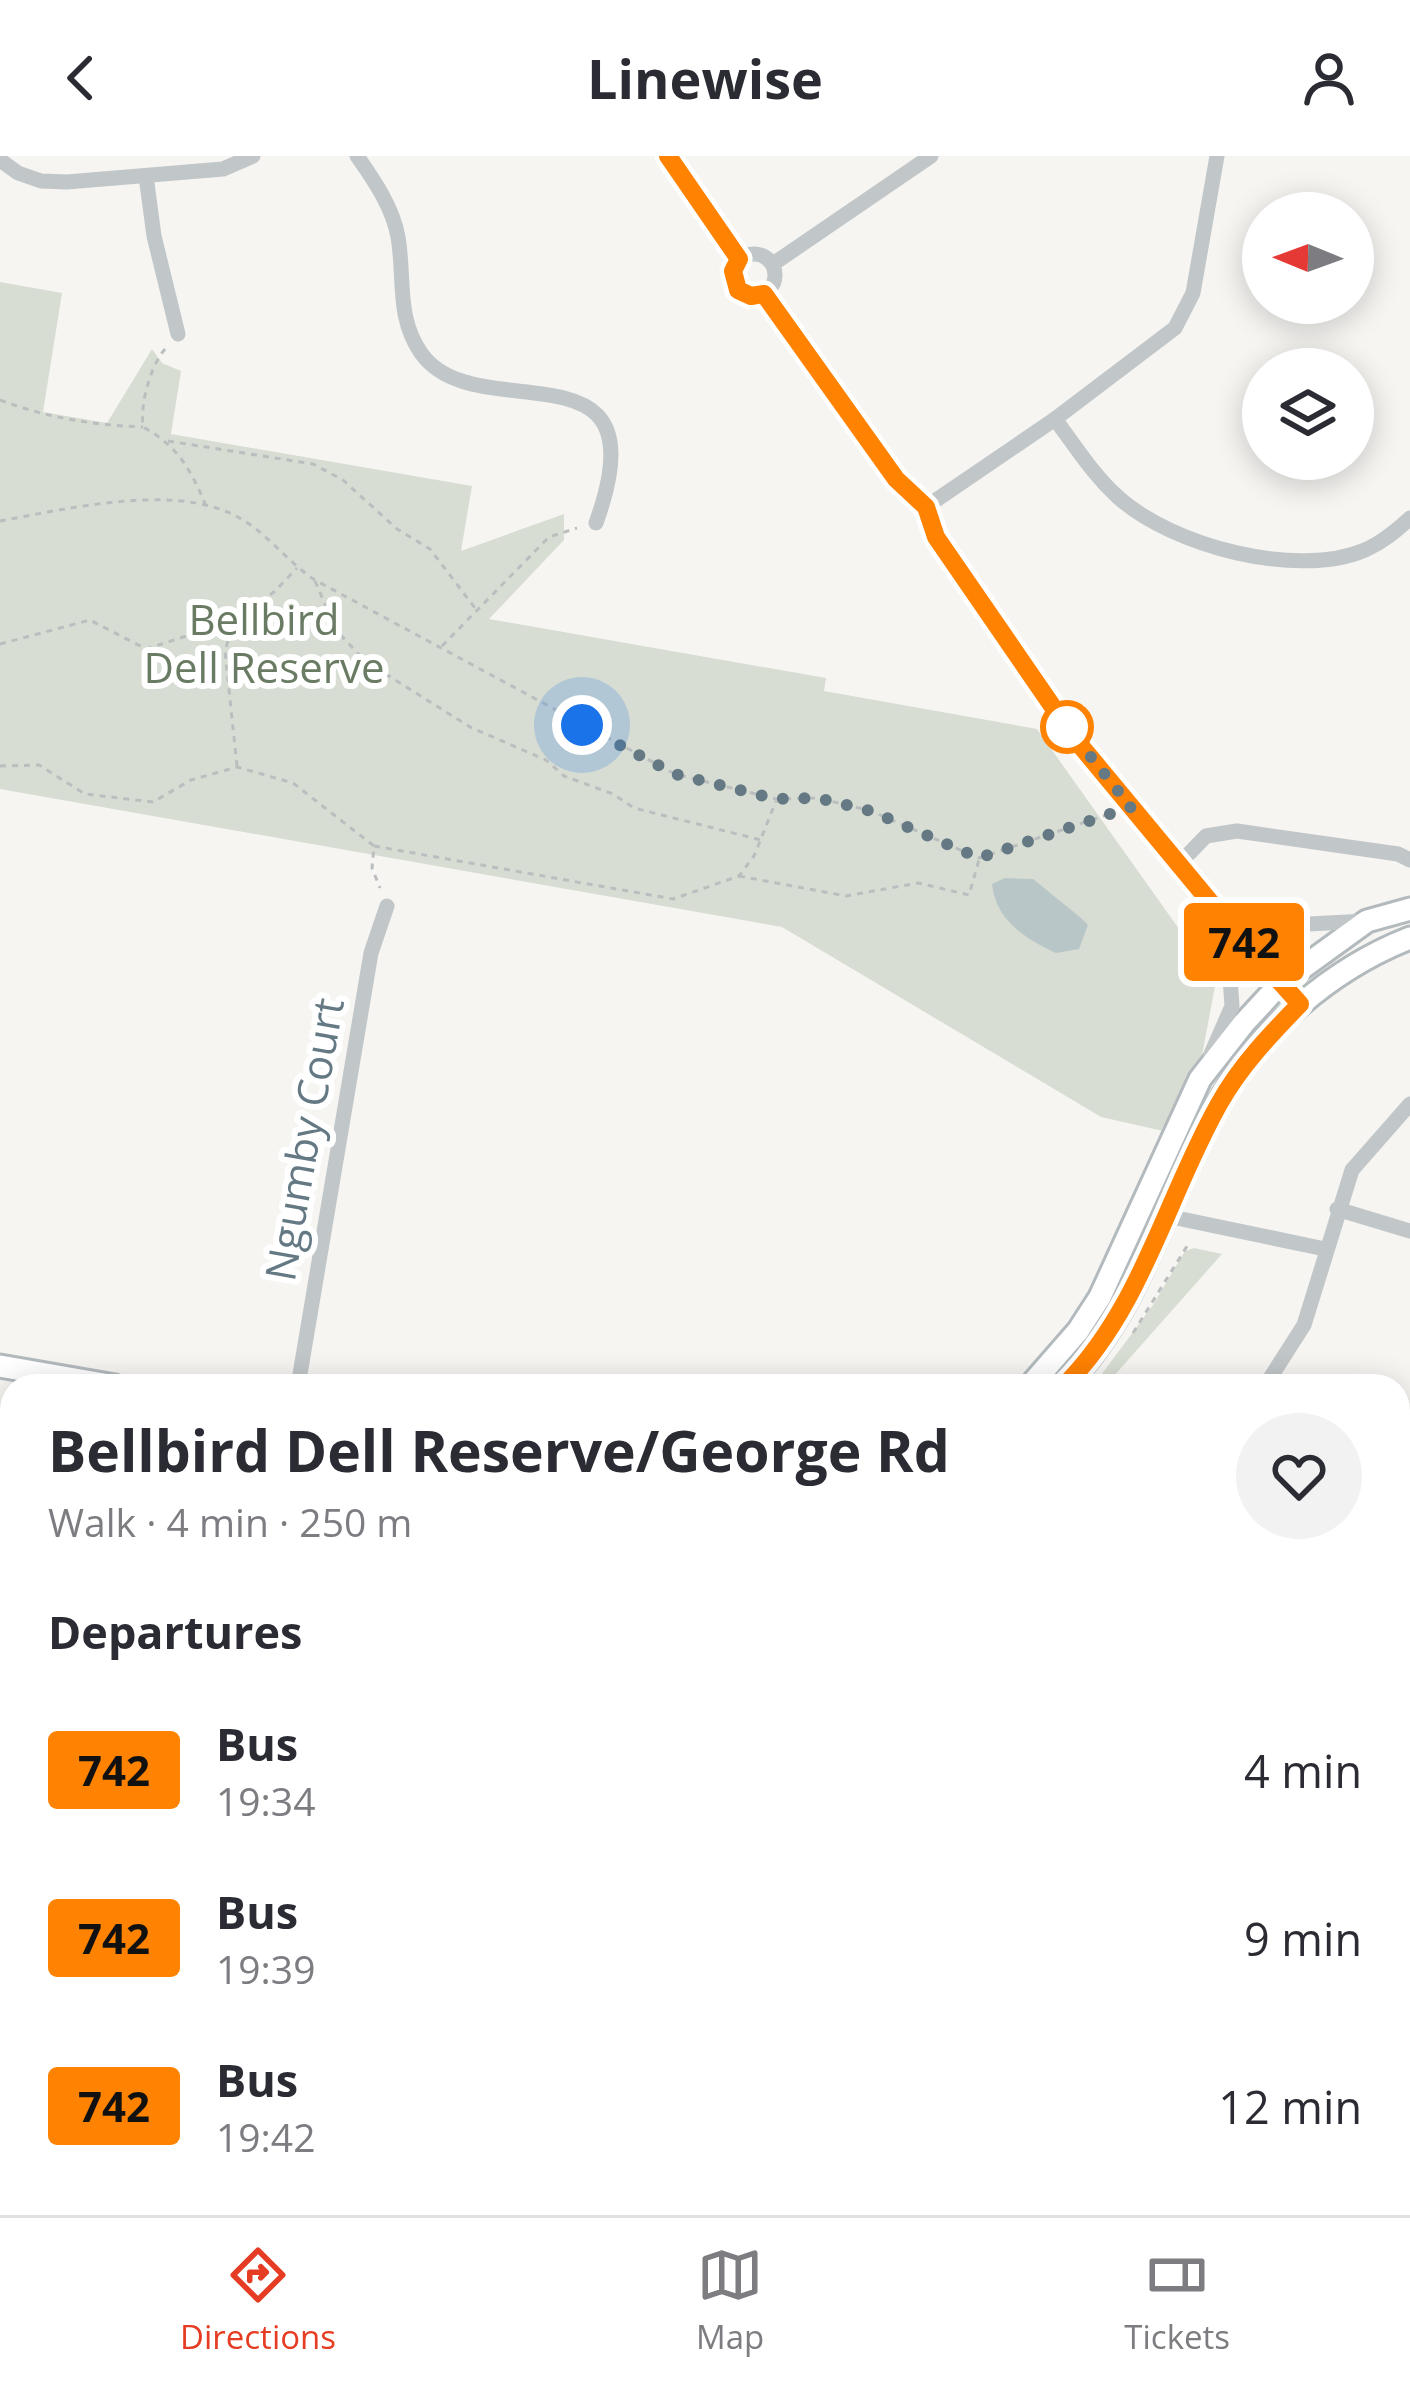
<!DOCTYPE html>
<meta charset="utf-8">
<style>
:root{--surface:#fff;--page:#f2f2f3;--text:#2b2b33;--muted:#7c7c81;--line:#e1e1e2;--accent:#e53c23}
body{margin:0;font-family:"Open Sans",sans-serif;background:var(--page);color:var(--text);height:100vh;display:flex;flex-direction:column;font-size:45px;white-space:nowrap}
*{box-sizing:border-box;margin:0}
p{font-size:39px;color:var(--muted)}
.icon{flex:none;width:66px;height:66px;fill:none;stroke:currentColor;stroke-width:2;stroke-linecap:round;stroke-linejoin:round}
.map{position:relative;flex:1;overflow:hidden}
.sheet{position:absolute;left:0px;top:1218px;width:1410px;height:843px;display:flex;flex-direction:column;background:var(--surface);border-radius:36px 36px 0 0;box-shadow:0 6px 30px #0003}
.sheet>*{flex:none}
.badge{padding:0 24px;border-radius:9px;font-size:42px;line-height:78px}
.needle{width:78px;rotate:271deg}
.buttons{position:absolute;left:1242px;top:36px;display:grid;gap:24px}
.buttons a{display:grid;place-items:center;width:132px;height:132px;border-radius:50%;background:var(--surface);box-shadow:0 6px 30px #0003;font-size:60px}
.you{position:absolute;width:60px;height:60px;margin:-30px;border:9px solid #fff;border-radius:50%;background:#1a73e8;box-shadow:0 0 0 18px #1a73e833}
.map>.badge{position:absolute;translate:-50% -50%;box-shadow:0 0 0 6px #fff}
h2{padding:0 48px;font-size:45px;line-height:108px}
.round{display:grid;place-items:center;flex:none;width:126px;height:126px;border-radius:63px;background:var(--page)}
.overview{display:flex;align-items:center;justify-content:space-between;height:204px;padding:0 48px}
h1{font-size:57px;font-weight:700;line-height:90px}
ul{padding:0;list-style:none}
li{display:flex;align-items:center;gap:36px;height:168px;padding:0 48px}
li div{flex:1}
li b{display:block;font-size:45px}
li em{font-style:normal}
li .badge{min-width:132px;font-weight:700;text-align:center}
header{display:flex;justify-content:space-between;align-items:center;height:156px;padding:0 48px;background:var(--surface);font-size:54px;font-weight:700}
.tabs{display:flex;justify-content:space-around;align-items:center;height:168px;border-top:3px solid var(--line);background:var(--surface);font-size:33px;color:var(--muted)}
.tabs a{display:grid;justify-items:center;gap:6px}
.tabs .selected{color:var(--accent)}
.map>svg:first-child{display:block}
.green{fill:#d8ddd3}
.water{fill:#b8c6c8}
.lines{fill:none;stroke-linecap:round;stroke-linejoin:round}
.secondary-casing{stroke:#b3babd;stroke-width:27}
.path{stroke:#bbbebf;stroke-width:3;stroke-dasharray:6 6;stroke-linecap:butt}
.street{stroke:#c1c6c8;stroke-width:15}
.secondary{stroke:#fff;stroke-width:21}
.line-casing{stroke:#fff;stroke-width:27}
.line{stroke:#ff8200;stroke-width:18}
.walk{stroke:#647983;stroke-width:12;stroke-dasharray:0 21.6}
.stop-dot{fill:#fff;stroke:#ff8200;stroke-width:6}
.labels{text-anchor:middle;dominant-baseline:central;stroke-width:12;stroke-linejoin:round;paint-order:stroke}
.park-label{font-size:42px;fill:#6a7b63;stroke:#fff}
.street-label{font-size:42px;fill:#647983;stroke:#fff}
</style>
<header><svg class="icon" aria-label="back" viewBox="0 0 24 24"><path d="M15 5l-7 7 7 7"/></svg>Linewise<svg class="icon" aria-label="person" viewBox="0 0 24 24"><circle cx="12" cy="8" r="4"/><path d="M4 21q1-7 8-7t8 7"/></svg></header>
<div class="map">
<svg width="1410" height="2059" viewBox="0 0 1410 2059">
<rect width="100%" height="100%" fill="#f6f5f2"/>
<g class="green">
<polygon points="0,126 62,137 43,256 107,267 152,193 162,207 181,215 171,278 472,330 461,395 564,358 564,384 489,463 826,522 824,535 1037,573 1216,825 1201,905 1163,975 1101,961 782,771 0,633"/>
<polygon points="1194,1092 1222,1098 1105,1230 1093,1230 1153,1149 1185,1095"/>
<polygon points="327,2049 482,2049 492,2059 345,2059"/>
<polygon points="748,2049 1021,2049 1024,2059 744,2059"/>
</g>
<path class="water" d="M1005 722 1033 723 1081 762 1088 769 1079 793 1056 797C1025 782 996 765 992 728Z"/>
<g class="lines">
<defs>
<g id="secondary">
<polyline points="0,1210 115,1230"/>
<polyline points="1030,1230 1078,1175 1100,1141 1200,923 1244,867 1280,828 1367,765 1410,753"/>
<path d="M1065 1230C1142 1152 1166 1042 1218 948 1259 875 1331 813 1410 782"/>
<polyline points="1055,2049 1059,2059"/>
</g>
</defs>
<use href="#secondary" class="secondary-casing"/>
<g class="path">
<path d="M165 193C150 211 140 248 143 271 178 290 191 314 206 350"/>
<path d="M0 244C48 262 93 269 143 271"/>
<polyline points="168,285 313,308 343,324 397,373 430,393 475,452"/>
<path d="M0 365C66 353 162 330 225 355 262 369 283 403 315 424L675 618 776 643 818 642 871 655 979 702 1112 657"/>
<polyline points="315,425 336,474 365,505 470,571 546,604 564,620 613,638 634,652 761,684"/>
<polyline points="0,488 90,464 146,493 233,465"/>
<polyline points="442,490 549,381 577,372"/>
<polyline points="0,610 39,609 85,638 153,646 191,624 237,611 293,627 374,690 372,712 380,732"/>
<polyline points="237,610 225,496 233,465 274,436 297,412"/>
<polyline points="374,690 673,743 739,720 754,700 776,645"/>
<polyline points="739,720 846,740 918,727 969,739 979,704"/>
<polyline points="1133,1177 1189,1087"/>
<polyline points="432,2049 440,2059"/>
<polyline points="788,2059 788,2049"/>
</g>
<g class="street">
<path d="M357 0C374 24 393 52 398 81 405 122 396 161 421 197 476 276 665 176 596 367"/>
<polyline points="668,0 739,103"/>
<polyline points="0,4 18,17 41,25 67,26 223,13 253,0"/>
<polyline points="146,20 154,80 178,178"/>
<circle cx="754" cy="119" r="21"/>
<polyline points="773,108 931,0"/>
<polyline points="764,138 896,323 926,351 936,381 1075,583 1226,765 1300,848"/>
<path d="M1055 263C1075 290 1094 320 1119 342 1173 390 1297 423 1365 394 1383 386 1396 375 1410 362"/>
<polyline points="926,351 1055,263 1175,172 1193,137 1217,0"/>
<polyline points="1178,709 1206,680 1237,675 1398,698 1410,704"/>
<polyline points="1226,765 1309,768 1366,765"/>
<polyline points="1211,898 1232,850 1226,765"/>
<polyline points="1337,1053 1410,1075"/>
<polyline points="1167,1060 1325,1093"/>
<polyline points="298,1230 371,797 387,750"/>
<polyline points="1265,1230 1304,1169 1352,1014 1410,948"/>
<polyline points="1398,1358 1402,1359"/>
<polyline points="1400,1570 1410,1587"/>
<polyline points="0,1716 12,1694"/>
<polyline points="0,2003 12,2019"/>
<polyline points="25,2059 36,2049"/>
<polyline points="583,2059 593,2049"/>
<polyline points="1280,2059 1281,2049"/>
</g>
<use href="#secondary" class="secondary"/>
</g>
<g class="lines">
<defs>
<path id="line" d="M668 0 739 103 733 115 738 134 751 140 764 138 896 323 926 351 936 381 1075 583 1226 765 1300 848C1270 879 1240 910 1219 948 1166 1042 1142 1152 1064 1230"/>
</defs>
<use href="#line" class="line-casing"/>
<use href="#line" class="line"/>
<polyline class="walk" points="582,569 675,618 776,643 818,642 871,655 979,702 1131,651 1067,571"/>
</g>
<circle class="stop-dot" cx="1067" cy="571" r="24"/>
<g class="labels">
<g class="park-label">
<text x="264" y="462">Bellbird<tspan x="264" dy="48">Dell Reserve</tspan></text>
</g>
<g class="street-label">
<text transform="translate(303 983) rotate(-80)">Ngumby Court</text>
</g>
</g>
</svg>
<div class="buttons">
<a><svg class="needle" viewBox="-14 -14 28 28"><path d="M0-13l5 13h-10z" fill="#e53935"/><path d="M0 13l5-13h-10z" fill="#7c7c81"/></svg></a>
<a><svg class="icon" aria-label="layers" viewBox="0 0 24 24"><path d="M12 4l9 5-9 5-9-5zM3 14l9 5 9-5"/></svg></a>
</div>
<div class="you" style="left:582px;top:569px"></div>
<b class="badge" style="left:1244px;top:786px;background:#ff8200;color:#111">742</b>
<section class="sheet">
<div class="overview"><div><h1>Bellbird Dell Reserve/George Rd</h1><p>Walk · 4 min · 250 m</p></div><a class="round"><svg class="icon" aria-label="heart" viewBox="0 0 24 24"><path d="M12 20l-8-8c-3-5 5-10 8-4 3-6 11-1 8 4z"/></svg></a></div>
<h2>Departures</h2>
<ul>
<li><span class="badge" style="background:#ff8200;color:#111">742</span><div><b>Bus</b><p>19:34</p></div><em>4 min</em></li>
<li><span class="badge" style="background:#ff8200;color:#111">742</span><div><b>Bus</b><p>19:39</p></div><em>9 min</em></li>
<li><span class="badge" style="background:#ff8200;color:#111">742</span><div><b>Bus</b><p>19:42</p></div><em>12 min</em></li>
</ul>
</section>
</div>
<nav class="tabs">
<a class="selected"><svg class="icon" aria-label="directions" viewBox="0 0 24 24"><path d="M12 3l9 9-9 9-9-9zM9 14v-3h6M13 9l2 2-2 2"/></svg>Directions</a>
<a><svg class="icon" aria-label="map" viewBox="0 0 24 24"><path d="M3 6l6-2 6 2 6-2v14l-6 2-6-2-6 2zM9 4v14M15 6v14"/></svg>Map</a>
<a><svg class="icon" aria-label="tickets" viewBox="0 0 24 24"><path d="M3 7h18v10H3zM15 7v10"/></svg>Tickets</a>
</nav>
